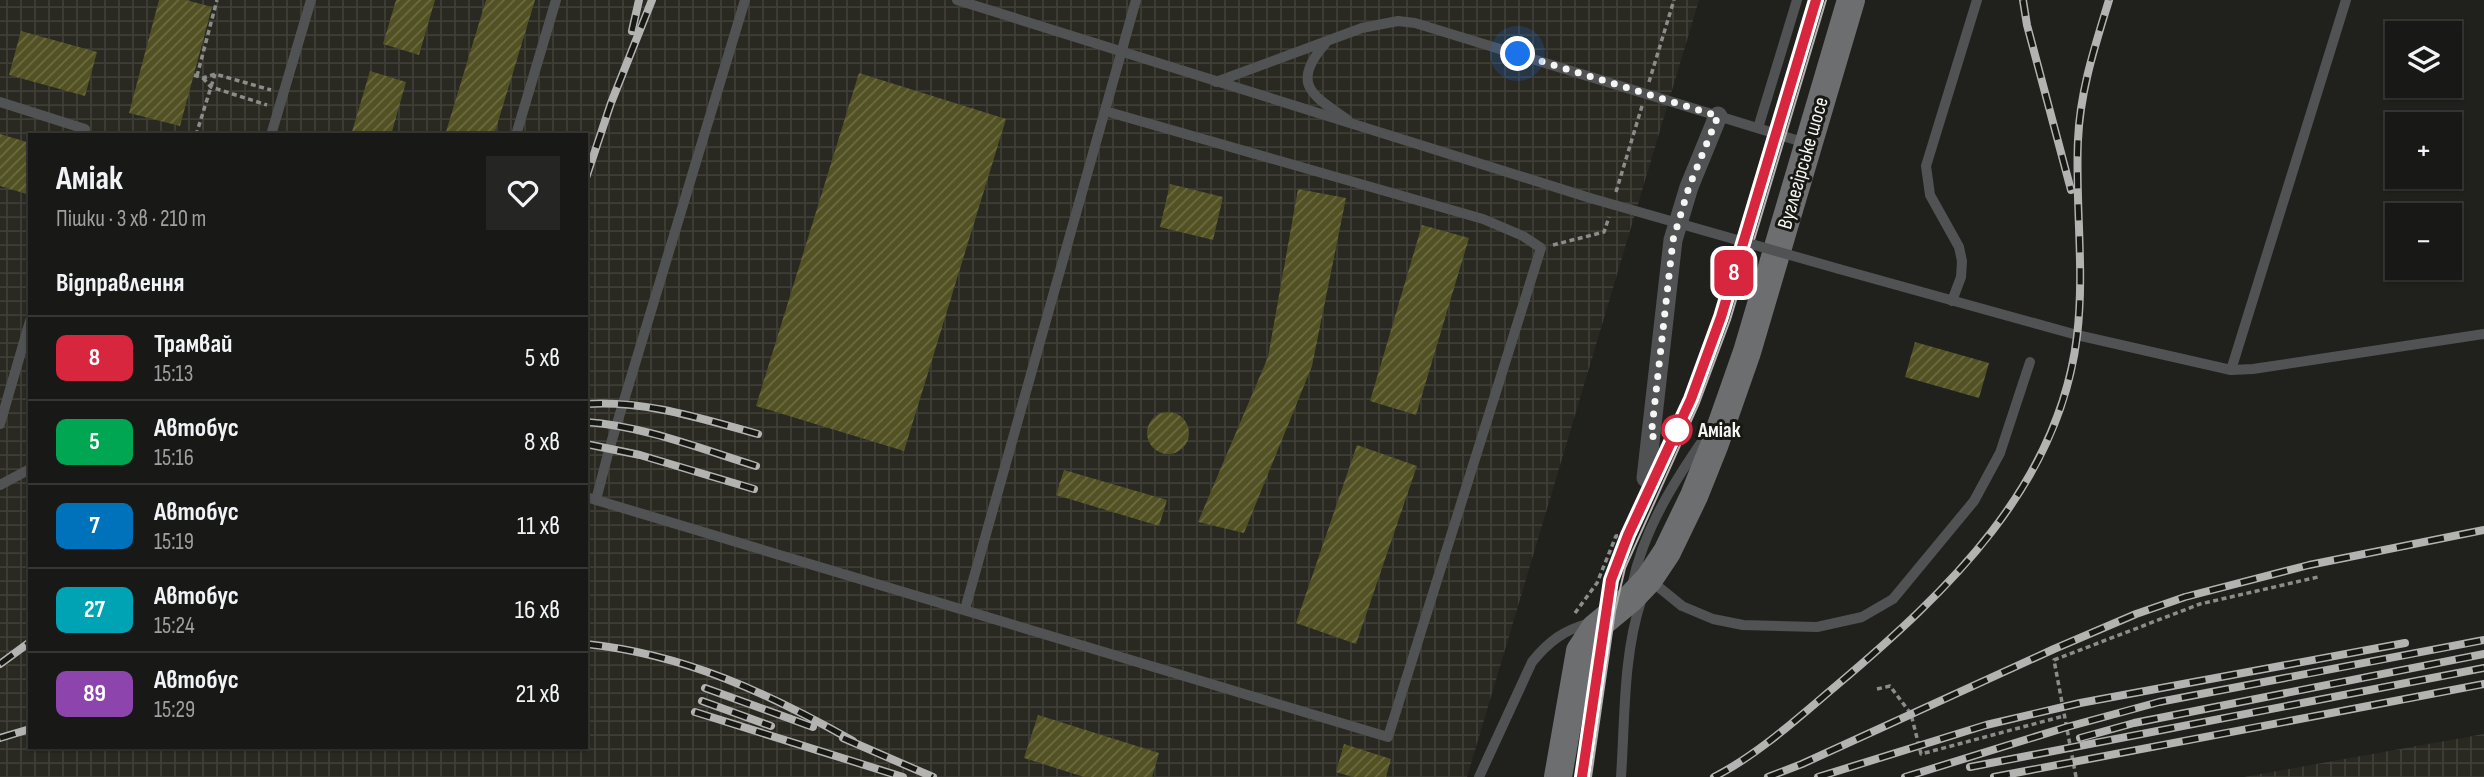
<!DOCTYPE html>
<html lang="uk">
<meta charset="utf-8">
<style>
:root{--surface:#181816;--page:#252523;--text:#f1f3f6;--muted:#9fa0a1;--line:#363735}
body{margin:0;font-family:"Sofia Sans Condensed",sans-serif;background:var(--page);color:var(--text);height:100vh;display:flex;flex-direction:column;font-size:26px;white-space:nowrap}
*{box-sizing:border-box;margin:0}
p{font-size:23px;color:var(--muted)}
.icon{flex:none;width:38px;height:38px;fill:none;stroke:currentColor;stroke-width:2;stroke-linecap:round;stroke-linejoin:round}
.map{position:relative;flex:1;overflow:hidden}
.side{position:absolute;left:28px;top:133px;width:560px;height:616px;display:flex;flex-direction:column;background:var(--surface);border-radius:0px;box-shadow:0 2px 5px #0004,0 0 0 2px var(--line)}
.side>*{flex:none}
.badge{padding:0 14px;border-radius:10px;font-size:24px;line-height:46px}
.buttons{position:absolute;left:2385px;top:21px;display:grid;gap:14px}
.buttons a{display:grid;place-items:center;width:77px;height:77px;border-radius:0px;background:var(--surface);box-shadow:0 2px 5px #0004,0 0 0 2px var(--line);font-size:35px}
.you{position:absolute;width:35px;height:35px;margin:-18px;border:5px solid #fff;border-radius:50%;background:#1a73e8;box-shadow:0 0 0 10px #1a73e833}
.map>.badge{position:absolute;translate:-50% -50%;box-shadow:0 0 0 4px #fff}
h2{padding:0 28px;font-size:26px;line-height:63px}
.round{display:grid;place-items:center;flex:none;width:74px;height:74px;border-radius:0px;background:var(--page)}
.head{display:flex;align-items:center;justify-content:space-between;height:119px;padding:0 28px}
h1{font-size:33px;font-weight:700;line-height:52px}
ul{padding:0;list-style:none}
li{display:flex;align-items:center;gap:21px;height:84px;padding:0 28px;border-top:2px solid var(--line)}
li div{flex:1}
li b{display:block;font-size:26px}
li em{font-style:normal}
li .badge{min-width:77px;font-weight:700;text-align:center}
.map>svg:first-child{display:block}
.industrial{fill:url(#industrial-grid);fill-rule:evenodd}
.building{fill:url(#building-hatch)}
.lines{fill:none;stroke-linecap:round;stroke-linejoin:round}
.path{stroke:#8c8c8a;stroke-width:3.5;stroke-dasharray:5 3.5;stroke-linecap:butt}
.lane{stroke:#505253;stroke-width:10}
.street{stroke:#505253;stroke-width:19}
.secondary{stroke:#6c6e6f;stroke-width:28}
.tram{stroke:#b3b3b1;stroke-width:2}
.rail-casing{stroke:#b3b3b1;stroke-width:8}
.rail{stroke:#171714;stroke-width:5;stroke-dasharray:16;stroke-linecap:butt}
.lane-bridge{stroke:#505253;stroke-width:10}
.line-casing{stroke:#fff;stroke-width:16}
.line{stroke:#d7263d;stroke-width:10}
.walk{stroke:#f5f5f3;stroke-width:7;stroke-dasharray:0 12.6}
.stop-dot{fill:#fff;stroke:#d7263d;stroke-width:3.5}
.labels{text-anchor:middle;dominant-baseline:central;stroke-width:6;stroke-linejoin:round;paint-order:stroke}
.street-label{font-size:21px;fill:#f5f5f3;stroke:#171714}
.stop-label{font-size:21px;font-weight:bold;fill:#f5f5f3;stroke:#171714;text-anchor:start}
</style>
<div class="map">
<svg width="2484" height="777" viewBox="0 0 2484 777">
<defs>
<pattern id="industrial-grid" width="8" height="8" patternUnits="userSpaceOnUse" patternTransform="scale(1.75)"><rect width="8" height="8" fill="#292921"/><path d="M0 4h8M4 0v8" fill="none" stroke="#3e3e37"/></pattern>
<pattern id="building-hatch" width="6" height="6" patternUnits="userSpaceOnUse" patternTransform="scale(1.75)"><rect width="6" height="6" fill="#525123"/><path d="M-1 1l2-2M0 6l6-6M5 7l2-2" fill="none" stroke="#6c6b43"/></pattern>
</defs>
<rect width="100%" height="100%" fill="#20201d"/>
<g class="industrial">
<path d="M0 0H1699L1467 777H0ZM30 135H586V747H30Z"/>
<polygon points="2484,734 2484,777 2244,777"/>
</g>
<g class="building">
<polygon points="159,0 186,0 212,7 180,126 129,113"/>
<polygon points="396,0 435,0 419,55 383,44"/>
<polygon points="486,0 535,0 494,135 445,135"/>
<polygon points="21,31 97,52 85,96 9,75"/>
<polygon points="370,71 406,82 391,135 351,135"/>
<polygon points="859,73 1006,119 904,451 756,406"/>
<polygon points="0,134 30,143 30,195 0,186"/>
<polygon points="1170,184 1223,197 1213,240 1160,227"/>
<polygon points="1298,189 1346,198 1312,366 1244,533 1198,522 1268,357"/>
<polygon points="1422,225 1469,238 1416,415 1370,401"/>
<polygon points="1915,342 1989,363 1979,398 1905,377"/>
<circle cx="1168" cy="433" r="21"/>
<polygon points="1357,445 1417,466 1356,644 1296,623"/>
<polygon points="1064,470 1167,500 1159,526 1056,495"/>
<polygon points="1038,715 1159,753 1152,777 1084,777 1024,758"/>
<polygon points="1344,744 1391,759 1386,777 1352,777 1336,772"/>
</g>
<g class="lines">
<g class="path">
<polyline points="194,75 203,78 215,74 271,90"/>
<polyline points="197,76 217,0"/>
<polyline points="203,78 211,87 267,105"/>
<polyline points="1649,82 1674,0"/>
<polyline points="196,135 215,74"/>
<polyline points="1616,192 1642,106"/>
<polyline points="1553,245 1604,232 1609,217"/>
<polyline points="1575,613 1597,583 1616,536 1628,535"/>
<polyline points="1877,689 1890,686 1911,714 1921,754 2064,716"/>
<polyline points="2076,777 2054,660 2200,604 2318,577"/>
</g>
<g class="lane">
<polyline points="957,0 1590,198"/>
<path d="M1325 44C1289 85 1314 96 1348 120"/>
<polyline points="1216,82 1362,28 1398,21 1415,23 1806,143"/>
<polyline points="0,102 85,129 83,135"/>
<polyline points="1758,128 1797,0"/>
<polyline points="271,135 311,0"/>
<polyline points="516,135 556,0"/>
<polyline points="1839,269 2077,335 2231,370 2253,369 2484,334"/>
<polyline points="1952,301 1961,277 1962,261 1959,247 1930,195 1926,166 1977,0"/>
<polyline points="2231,370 2346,0"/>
<polyline points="0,424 30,321"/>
<polyline points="0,485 30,469"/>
<polyline points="586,497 1388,737 1541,248 1523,236 1483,219 1105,111"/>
<polyline points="596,500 609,450 745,0"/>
<polyline points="1650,580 1682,606 1713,619 1743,625 1817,627 1862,617 1893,599 1974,501 2000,453 2030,362"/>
<path d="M1632 586C1643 530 1675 480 1707 434"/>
<polyline points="965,609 1136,0"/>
<path d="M1479 777 1532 662C1549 641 1564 630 1590 623"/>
<path d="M1621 777C1625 719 1623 656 1641 601"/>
</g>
<polyline class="street" points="1646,478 1673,240 1689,187 1718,116"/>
<polyline class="secondary" points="1558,777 1580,651 1595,628 1630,599 1649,579 1667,552 1694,496 1714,446 1747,352 1851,0"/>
<polyline class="tram" points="1591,777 1615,611 1625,568 1699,403 1730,320 1826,0"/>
<defs>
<g id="rail">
<polyline points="2023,0 2027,25 2071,190"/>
<polyline points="632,31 639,0"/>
<polyline points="586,178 611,103 652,0"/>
<path d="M586 404C645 400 702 419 758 434"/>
<path d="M586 422C644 426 701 449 756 466"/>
<polyline points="586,444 640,455 754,489"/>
<path d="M586 644C684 654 768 693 853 741"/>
<polyline points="0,664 30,642"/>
<polyline points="705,688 813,727"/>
<polyline points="702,701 771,726"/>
<polyline points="695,712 903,777"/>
<polyline points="0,738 30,729"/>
<polyline points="843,738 933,777"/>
<polyline points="2080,738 2134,723 2484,654"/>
<polyline points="1970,767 2484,668"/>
<path d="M1714 777C1759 754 1799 717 1837 685 1947 592 2059 486 2077 336 2085 270 2075 205 2078 140 2080 91 2095 46 2109 0"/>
<polyline points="1768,777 1802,764 2054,649 2136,614 2185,597 2309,565 2484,530"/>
<polyline points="1818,777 1986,725 2080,703 2405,643"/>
<polyline points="1905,777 2067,727 2159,702 2484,640"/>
<polyline points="1994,777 2484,684"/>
</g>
</defs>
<use href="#rail" class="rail-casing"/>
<use href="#rail" class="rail"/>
<polyline class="lane-bridge" points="1590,198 1839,269"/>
</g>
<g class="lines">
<defs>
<polyline id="line" points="1582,777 1611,580 1628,535 1691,399 1721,317 1816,0"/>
</defs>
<use href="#line" class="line-casing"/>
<use href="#line" class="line"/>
<polyline class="walk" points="1518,54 1718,116 1689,187 1673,240 1651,437 1677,430"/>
</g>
<circle class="stop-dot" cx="1677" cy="430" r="14"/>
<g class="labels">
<g class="street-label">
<text transform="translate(1803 163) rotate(-74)">Вуглегірське шосе</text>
</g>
<g class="stop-label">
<text x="1698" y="430">Аміак</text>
</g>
</g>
</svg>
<div class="buttons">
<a><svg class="icon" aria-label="layers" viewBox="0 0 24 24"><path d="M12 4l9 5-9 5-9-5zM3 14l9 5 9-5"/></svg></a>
<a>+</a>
<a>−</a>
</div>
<div class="you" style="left:1518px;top:54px"></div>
<b class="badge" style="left:1734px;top:273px;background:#d7263d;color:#fff">8</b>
<section class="side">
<div class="head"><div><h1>Аміак</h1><p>Пішки · 3 хв · 210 m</p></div><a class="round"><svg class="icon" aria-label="heart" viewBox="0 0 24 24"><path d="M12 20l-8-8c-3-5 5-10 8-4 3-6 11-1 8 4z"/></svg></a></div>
<h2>Відправлення</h2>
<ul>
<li><span class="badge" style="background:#d7263d;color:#fff">8</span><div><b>Трамвай</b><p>15:13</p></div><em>5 хв</em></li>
<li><span class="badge" style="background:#00a651;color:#fff">5</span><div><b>Автобус</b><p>15:16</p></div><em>8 хв</em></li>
<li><span class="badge" style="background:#0072bc;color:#fff">7</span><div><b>Автобус</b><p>15:19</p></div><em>11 хв</em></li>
<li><span class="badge" style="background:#00a3b4;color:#fff">27</span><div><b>Автобус</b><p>15:24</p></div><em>16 хв</em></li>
<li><span class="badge" style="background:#8e44ad;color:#fff">89</span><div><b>Автобус</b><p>15:29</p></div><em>21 хв</em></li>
</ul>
</section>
</div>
